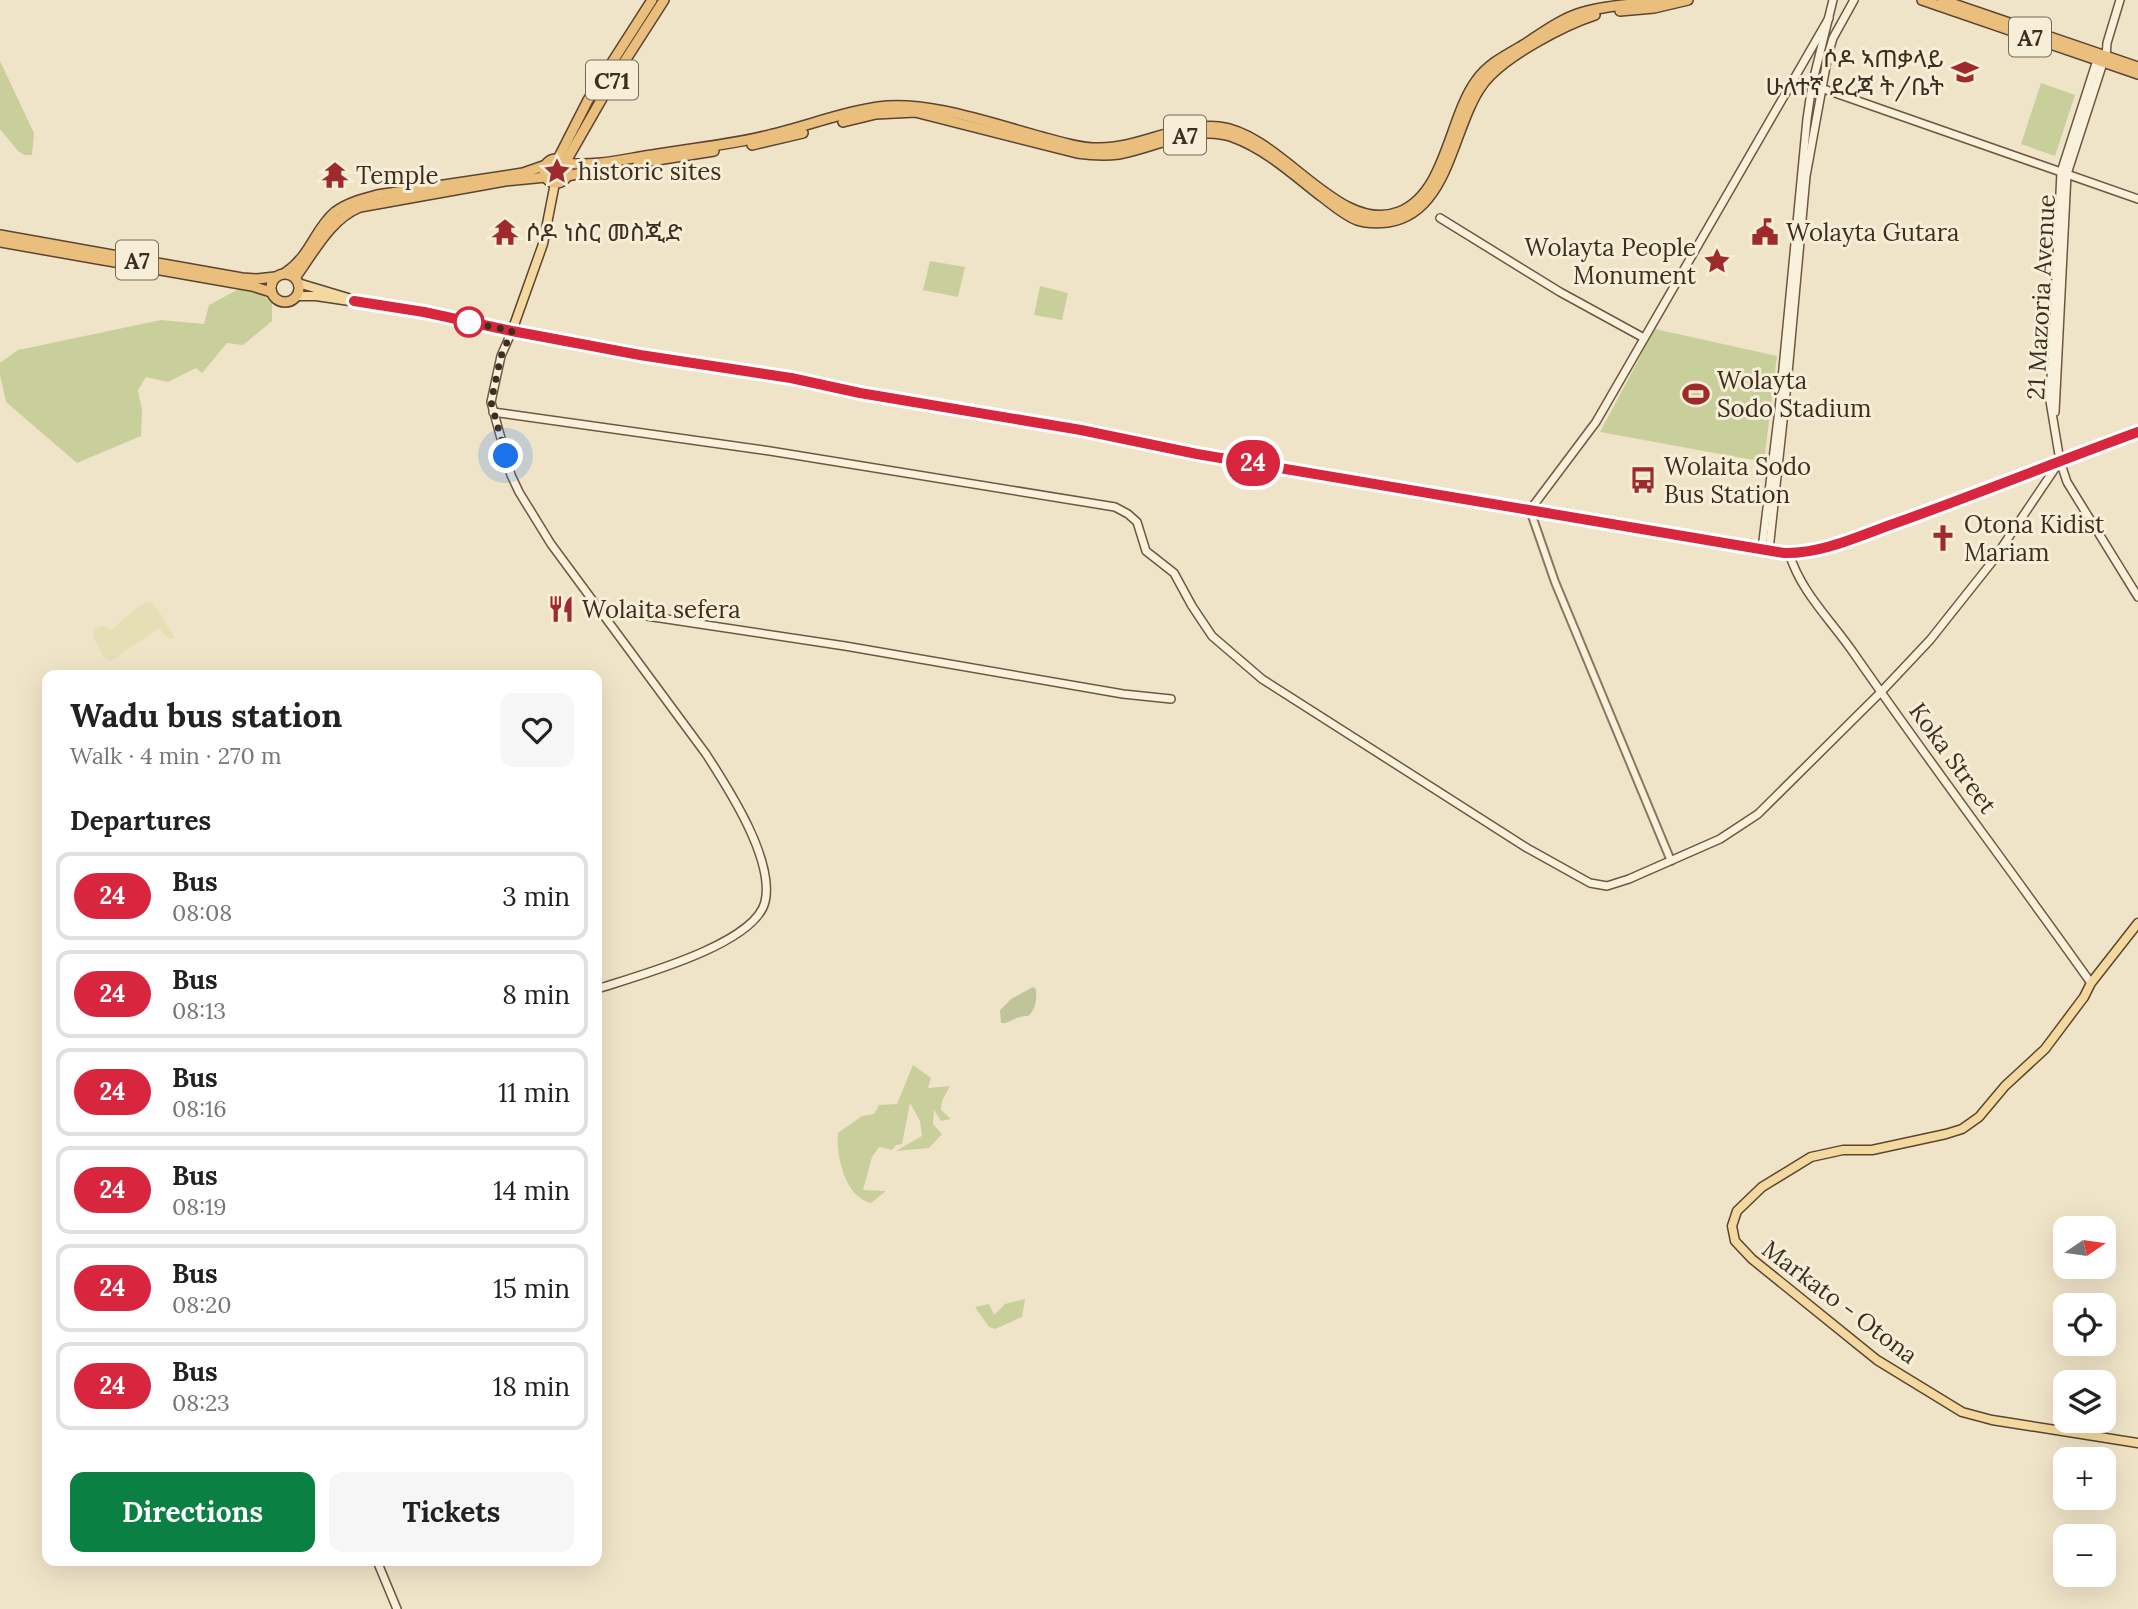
<!DOCTYPE html>
<meta charset="utf-8">
<style>
:root{--surface:#fff;--page:#f6f6f6;--text:#222;--muted:#767676;--line:#e0e0e0;--accent:#0b8043}
body{margin:0;font-family:Lora,"Noto Sans Ethiopic",serif;background:var(--page);color:var(--text);height:100vh;display:flex;flex-direction:column;font-size:26px;white-space:nowrap}
*{box-sizing:border-box;margin:0}
p{font-size:23px;color:var(--muted)}
.icon{flex:none;width:38px;height:38px;fill:none;stroke:currentColor;stroke-width:2;stroke-linecap:round;stroke-linejoin:round}
.map{position:relative;flex:1;overflow:hidden}
.side{position:absolute;left:42px;top:670px;width:560px;height:896px;display:flex;flex-direction:column;background:var(--surface);border-radius:14px;box-shadow:0 7px 28px #0002}
.side>*{flex:none}
.badge{padding:0 14px;border-radius:23px;font-size:24px;line-height:46px}
.needle{width:46px;rotate:77deg}
.controls{position:absolute;left:2053px;top:1216px;display:grid;gap:14px}
.controls a{display:grid;place-items:center;width:63px;height:63px;border-radius:14px;background:var(--surface);box-shadow:0 7px 28px #0002;font-size:35px}
.you{position:absolute;width:35px;height:35px;margin:-18px;border:5px solid #fff;border-radius:50%;background:#1a73e8;box-shadow:0 0 0 10px #1a73e833}
.map>.badge{position:absolute;translate:-50% -50%;box-shadow:0 0 0 4px #fff}
h2{padding:0 28px;font-size:26px;line-height:63px}
.round{display:grid;place-items:center;flex:none;width:74px;height:74px;border-radius:14px;background:var(--page)}
.headline{display:flex;align-items:center;justify-content:space-between;height:119px;padding:0 28px}
h1{font-size:33px;font-weight:800;line-height:52px}
.button{display:flex;gap:14px;margin-top:auto;padding:14px 28px}
.button a{flex:1;height:80px;border-radius:14px;background:var(--accent);color:#fff;font-size:28px;font-weight:800;line-height:80px;text-align:center}
.button a+a{background:var(--page);color:var(--text)}
ul{padding:0;list-style:none}
li{display:flex;align-items:center;gap:21px;height:88px;margin:0 14px 10px;padding:0 14px;border:4px solid var(--line);border-radius:14px}
li div{flex:1}
li b{display:block;font-size:26px}
li em{font-style:normal}
li .badge{min-width:77px;font-weight:700;text-align:center}
.map>svg:first-child{display:block}
.farmland{fill:#e6deb5}
.green{fill:#c9cf9b}
.cemetery{fill:#bfc49a}
.lines{fill:none;stroke-linecap:round;stroke-linejoin:round}
.tertiary-casing{stroke:#8d765c;stroke-width:10}
.secondary-casing{stroke:#6f573f;stroke-width:10}
.primary-casing{stroke:#5b4430;stroke-width:11}
.trunk-casing{stroke:#5b4430;stroke-width:12}
.tertiary{stroke:#faf1dc;stroke-width:6}
.secondary{stroke:#faf1dc;stroke-width:7}
.primary{stroke:#f3d9a0;stroke-width:8}
.trunk{stroke:#eabe7c;stroke-width:9}
.line-casing{stroke:#fff;stroke-width:16}
.line{stroke:#d7263d;stroke-width:10}
.walk{stroke:#3d2e20;stroke-width:7;stroke-dasharray:0 12.6}
.stop-dot{fill:#fff;stroke:#d7263d;stroke-width:3.5}
.labels{text-anchor:middle;dominant-baseline:central;stroke-width:6;stroke-linejoin:round;paint-order:stroke}
.shield{fill:#f7eed8;stroke:#756857;stroke-width:2}
.shield-label{font-size:23px;font-weight:bold;fill:#3d2e20}
.poi-label{font-size:24px;fill:#3d2e20;stroke:#f7eed8;text-anchor:start}
.street-label{font-size:24px;fill:#3d2e20;stroke:#f7eed8}
</style>
<div class="map">
<svg width="2138" height="1609" viewBox="0 0 2138 1609">
<rect width="100%" height="100%" fill="#f0e4c8"/>
<polygon class="farmland" points="150,601 160,613 175,638 168,639 159,628 111,661 103,656 93,637 95,629 103,626 111,630 139,606"/>
<g class="green">
<polygon points="0,61 34,133 32,155 24,155 18,151 0,129"/>
<polygon points="2041,83 2075,95 2055,156 2021,144"/>
<polygon points="930,261 965,267 958,297 923,290"/>
<polygon points="1040,286 1068,293 1062,320 1034,315"/>
<polygon points="239,289 259,292 272,302 272,321 243,345 227,343 202,373 196,368 168,382 146,377 138,390 142,410 141,436 77,463 6,402 0,375 0,363 18,350 161,320 204,324 209,305"/>
<polygon points="1655,329 1777,356 1764,462 1600,432"/>
<path d="M913 1065 931 1078 928 1088 950 1086 942 1101 941 1110 951 1119 941 1121 934 1110 933 1124 942 1134 929 1148 896 1151 922 1136 920 1121 910 1103 902 1144 896 1145 892 1150 879 1147 872 1157 863 1190 886 1191 871 1203C845 1197 836 1157 838 1133L862 1116 874 1114 879 1105 897 1104Z"/>
<polygon points="1025,1299 1022,1317 995,1329 989,1327 975,1307 989,1304 994,1315 1005,1304"/>
</g>
<path class="cemetery" d="M1033 987 1036 989C1037 998 1036 1010 1028 1016 1016 1015 1011 1024 1001 1023L1000 1010 1011 999Z"/>
<g class="lines">
<defs>
<polyline id="tertiary" points="1530,510 1555,582 1671,861"/>
<g id="secondary">
<polyline points="2106,57 2107,43 2120,0"/>
<polyline points="2097,60 2061,172 2050,401 2060,461 2067,482 2138,597"/>
<polyline points="1818,87 2138,199"/>
<polyline points="1440,218 1560,292 1644,338"/>
<path d="M512 331 501 356 491 402 511 475 519 492 551 544 706 754C728 788 775 860 765 902 754 945 637 976 597 989"/>
<polyline points="493,412 770,451 1115,507 1128,514 1137,522 1146,551 1174,573 1192,606 1212,636 1262,679 1527,848 1590,883 1607,886 1629,879 1720,839 1758,814 1881,692 1930,640 1992,562 2060,461"/>
<polyline points="2055,412 2067,174 2103,63"/>
<polyline points="1530,510 1596,422 1829,18"/>
<polyline points="1762,549 1779,410 1807,119 1812,85 1833,0"/>
<polyline points="1769,550 1787,384 1806,176 1828,55 1833,38 1854,0"/>
<path d="M1789 553C1801 593 1832 621 1855 655 1932 766 2013 873 2091 983"/>
<polyline points="600,609 845,646 1123,694 1171,699"/>
<polyline points="377,1561 397,1609"/>
</g>
<g id="primary">
<polyline points="298,283 348,298"/>
<path d="M297 296H316L424 312 568 342 791 378 861 393 1081 431 1197 454 1784 553C1819 554 1855 537 1887 526 1972 497 2054 463 2138 431"/>
<polyline points="512,331 543,244 555,183"/>
<polyline points="2138,923 2091,983 2084,997 2045,1049 2005,1086 1979,1117 1962,1129 1946,1134 1872,1150 1843,1150 1811,1157 1762,1187 1737,1211 1732,1226 1735,1241 1752,1259 1877,1360 1962,1412 1992,1420 2138,1443"/>
</g>
<g id="trunk">
<path d="M664 0 612 81 565 163C594 167 624 159 652 155 691 148 731 145 769 135 805 127 841 112 878 107 928 100 993 124 1042 137 1060 142 1079 148 1097 148 1140 149 1175 123 1219 127 1282 134 1338 236 1399 212 1446 194 1449 118 1476 81 1487 65 1504 56 1520 47 1540 35 1558 20 1580 13 1608 4 1637 5 1666 0"/>
<polyline points="1922,0 2138,74"/>
<polyline points="1942,0 2138,67"/>
<polyline points="1620,11 1654,8 1688,0"/>
<path d="M843 122 876 114 915 112 1077 153C1091 155 1105 156 1119 154 1158 147 1193 124 1233 137 1266 149 1294 175 1321 196 1332 204 1344 215 1357 220 1366 223 1378 223 1388 222 1450 213 1452 125 1483 84 1503 57 1564 25 1595 15"/>
<polyline points="752,145 803,133"/>
<circle cx="556" cy="171" r="12"/>
<polyline points="558,159 588,100 652,0"/>
<polyline points="638,163 714,151"/>
<polyline points="567,176 606,168"/>
<polyline points="0,235 242,278 257,279 275,277"/>
<polyline points="0,242 252,286 271,292"/>
<path d="M285 273C311 256 314 230 335 212 347 203 362 199 377 195L523 173 546 165"/>
<circle cx="285" cy="288" r="14"/>
<path d="M295 278C314 252 330 219 360 207L505 181 546 177"/>
</g>
</defs>
<use href="#tertiary" class="tertiary-casing"/>
<use href="#secondary" class="secondary-casing"/>
<use href="#primary" class="primary-casing"/>
<use href="#trunk" class="trunk-casing"/>
<use href="#tertiary" class="tertiary"/>
<use href="#secondary" class="secondary"/>
<use href="#primary" class="primary"/>
<use href="#trunk" class="trunk"/>
</g>
<g class="lines">
<defs>
<path id="line" d="M354 301 424 312 512 331 640 355 791 378 860 393 1081 430 1197 454 1784 553C1821 554 1859 536 1893 524 1975 495 2056 462 2138 432"/>
</defs>
<use href="#line" class="line-casing"/>
<use href="#line" class="line"/>
<polyline class="walk" points="469,322 460,320 512,331 501,356 491,402 506,456"/>
</g>
<defs>
<symbol id="school-bare" viewBox="-9 -9 18 18"><path d="M0-5L7-2L0 1L-7-2ZM-4 1L0 2.5L4 1V4Q0 6-4 4Z" fill="#9e2a2b" stroke="#f7eed8" stroke-width="2.5" paint-order="stroke"/></symbol>
<symbol id="sight-bare" viewBox="-9 -9 18 18"><path d="M0-6L1.8-2.2L6-1.7L2.9 1.2L3.7 5.4L0 3.3L-3.7 5.4L-2.9 1.2L-6-1.7L-1.8-2.2Z" fill="#9e2a2b" stroke="#f7eed8" stroke-width="2.5" paint-order="stroke"/></symbol>
<symbol id="temple-bare" viewBox="-9 -9 18 18"><path d="M0-6L5-2H3V0L6.5 2.5H4V6H1.5V3h-3V6H-4V2.5H-6.5L-3 0V-2H-5Z" fill="#9e2a2b" stroke="#f7eed8" stroke-width="2.5" paint-order="stroke"/></symbol>
<symbol id="civic-bare" viewBox="-9 -9 18 18"><path d="M-.6-6.5H3V-4.5H.6V-3L4-1V1h2V6H-6V1h2V-1L-.6-3ZM-1.2 2.5V6h2.4V2.5Z" fill="#9e2a2b" stroke="#f7eed8" stroke-width="2.5" paint-order="stroke"/></symbol>
<symbol id="stadium-bare" viewBox="-9 -9 18 18"><path d="M0-5a6.5 5 0 1 0 0 10a6.5 5 0 1 0 0-10ZM-3.5-1.8h7v3.6h-7Z" fill="#9e2a2b" stroke="#f7eed8" stroke-width="2.5" paint-order="stroke"/></symbol>
<symbol id="bus-bare" viewBox="-9 -9 18 18"><path d="M-5-6H5V4H4V6H2V4H-2V6H-4V4H-5ZM-3.5-4V0h7V-4ZM-3.5 1.2v1.5H-2V1.2ZM2 1.2v1.5H3.5V1.2Z" fill="#9e2a2b" stroke="#f7eed8" stroke-width="2.5" paint-order="stroke"/></symbol>
<symbol id="church-bare" viewBox="-9 -9 18 18"><path d="M-1.2-6h2.4v3.5h3.3v2.4h-3.3V6h-2.4V-.1h-3.3v-2.4h3.3Z" fill="#9e2a2b" stroke="#f7eed8" stroke-width="2.5" paint-order="stroke"/></symbol>
<symbol id="restaurant-bare" viewBox="-9 -9 18 18"><path d="M-5-6h1v4h1v-4h1v4h1v-4h1v5L-1.5 .5V6h-2V.5L-5-1ZM5-6V6H3V1.5H1.5Q1.5-4 5-6Z" fill="#9e2a2b" stroke="#f7eed8" stroke-width="2.5" paint-order="stroke"/></symbol>
</defs>
<g fill-rule="evenodd">
<use href="#school-bare" x="1946" y="53" width="38" height="38"/>
<use href="#sight-bare" x="538" y="152" width="38" height="38"/>
<use href="#temple-bare" x="316" y="156" width="38" height="38"/>
<use href="#temple-bare" x="486" y="213" width="38" height="38"/>
<use href="#civic-bare" x="1746" y="213" width="38" height="38"/>
<use href="#sight-bare" x="1698" y="242" width="38" height="38"/>
<use href="#stadium-bare" x="1677" y="375" width="38" height="38"/>
<use href="#bus-bare" x="1624" y="461" width="38" height="38"/>
<use href="#church-bare" x="1924" y="519" width="38" height="38"/>
<use href="#restaurant-bare" x="542" y="590" width="38" height="38"/>
</g>
<circle class="stop-dot" cx="469" cy="322" r="14"/>
<g class="labels">
<g class="shield">
<rect x="2009" y="17.5" width="42" height="39" rx="5"/>
<rect x="586" y="60.5" width="52" height="39" rx="5"/>
<rect x="1164" y="115.5" width="42" height="39" rx="5"/>
<rect x="116" y="240.5" width="42" height="39" rx="5"/>
</g>
<g class="shield-label">
<text x="2030" y="37">A7</text>
<text x="612" y="80">C71</text>
<text x="1185" y="135">A7</text>
<text x="137" y="260">A7</text>
</g>
<g class="poi-label">
<text x="1944" y="58" text-anchor="end">ሶዶ ኣጠቃላይ<tspan x="1944" dy="28">ሁለተኛ ደረጃ ት/ቤት</tspan></text>
<text x="578" y="171">historic sites</text>
<text x="356" y="175">Temple</text>
<text x="526" y="232">ሶዶ ነስር መስጂድ</text>
<text x="1786" y="232">Wolayta Gutara</text>
<text x="1696" y="247" text-anchor="end">Wolayta People<tspan x="1696" dy="28">Monument</tspan></text>
<text x="1717" y="380">Wolayta<tspan x="1717" dy="28">Sodo Stadium</tspan></text>
<text x="1664" y="466">Wolaita Sodo<tspan x="1664" dy="28">Bus Station</tspan></text>
<text x="1964" y="524">Otona Kidist<tspan x="1964" dy="28">Mariam</tspan></text>
<text x="582" y="609">Wolaita sefera</text>
</g>
<g class="street-label">
<text transform="translate(2041 297) rotate(-87)">21 Mazoria Avenue</text>
<text transform="translate(1953 758) rotate(54)">Koka Street</text>
<text transform="translate(1840 1302) rotate(37)">Markato - Otona</text>
</g>
</g>
</svg>
<div class="controls">
<a><svg class="needle" viewBox="-14 -14 28 28"><path d="M0-13l5 13h-10z" fill="#e53935"/><path d="M0 13l5-13h-10z" fill="#767676"/></svg></a>
<a><svg class="icon" aria-label="locate" viewBox="0 0 24 24"><circle cx="12" cy="12" r="6"/><path d="M12 2v4M12 18v4M2 12h4M18 12h4"/></svg></a>
<a><svg class="icon" aria-label="layers" viewBox="0 0 24 24"><path d="M12 4l9 5-9 5-9-5zM3 14l9 5 9-5"/></svg></a>
<a>+</a>
<a>−</a>
</div>
<div class="you" style="left:506px;top:456px"></div>
<b class="badge" style="left:1253px;top:463px;background:#d7263d;color:#fff">24</b>
<section class="side">
<div class="headline"><div><h1>Wadu bus station</h1><p>Walk · 4 min · 270 m</p></div><a class="round"><svg class="icon" aria-label="heart" viewBox="0 0 24 24"><path d="M12 20l-8-8c-3-5 5-10 8-4 3-6 11-1 8 4z"/></svg></a></div>
<h2>Departures</h2>
<ul>
<li><span class="badge" style="background:#d7263d;color:#fff">24</span><div><b>Bus</b><p>08:08</p></div><em>3 min</em></li>
<li><span class="badge" style="background:#d7263d;color:#fff">24</span><div><b>Bus</b><p>08:13</p></div><em>8 min</em></li>
<li><span class="badge" style="background:#d7263d;color:#fff">24</span><div><b>Bus</b><p>08:16</p></div><em>11 min</em></li>
<li><span class="badge" style="background:#d7263d;color:#fff">24</span><div><b>Bus</b><p>08:19</p></div><em>14 min</em></li>
<li><span class="badge" style="background:#d7263d;color:#fff">24</span><div><b>Bus</b><p>08:20</p></div><em>15 min</em></li>
<li><span class="badge" style="background:#d7263d;color:#fff">24</span><div><b>Bus</b><p>08:23</p></div><em>18 min</em></li>
</ul>
<div class="button"><a>Directions</a><a>Tickets</a></div>
</section>
</div>
